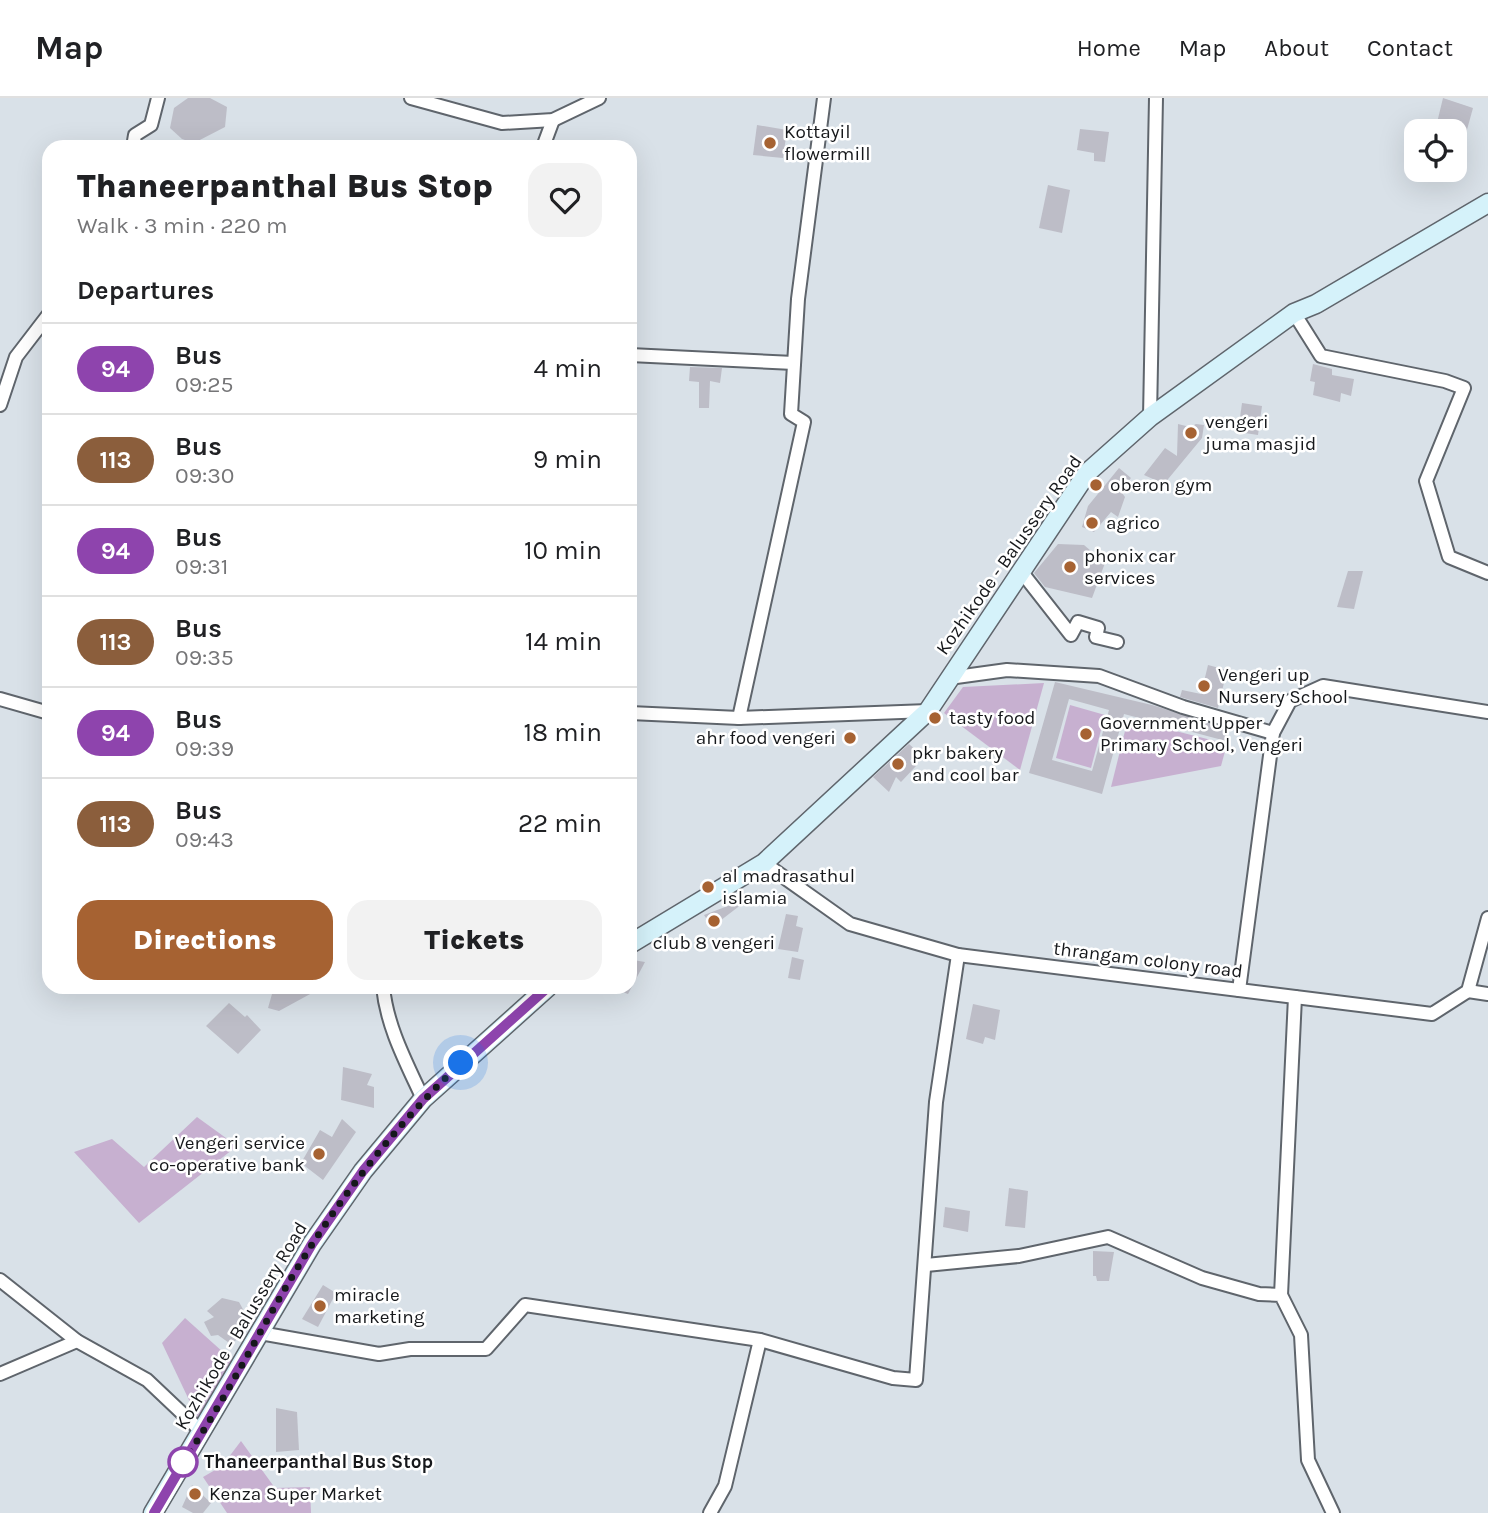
<!DOCTYPE html>
<meta charset="utf-8">
<style>
:root{--surface:#fff;--page:#f2f2f2;--text:#202124;--muted:#757577;--line:#e0e0e0;--accent:#a66232}
body{margin:0;font-family:Karla,sans-serif;background:var(--page);color:var(--text);height:100vh;display:flex;flex-direction:column;font-size:26px;white-space:nowrap}
*{box-sizing:border-box;margin:0}
p{font-size:23px;color:var(--muted)}
.icon{flex:none;width:38px;height:38px;fill:none;stroke:currentColor;stroke-width:2;stroke-linecap:round;stroke-linejoin:round}
.map{position:relative;flex:1;overflow:hidden}
.details{position:absolute;left:42px;top:42px;width:595px;height:854px;display:flex;flex-direction:column;background:var(--surface);border-radius:21px;box-shadow:0 7px 28px #0002}
.details>*{flex:none}
.badge{padding:0 14px;border-radius:23px;font-size:24px;line-height:46px}
.tools{position:absolute;left:1404px;top:21px;display:grid;gap:14px}
.tools a{display:grid;place-items:center;width:63px;height:63px;border-radius:14px;background:var(--surface);box-shadow:0 7px 28px #0002;font-size:35px}
.you{position:absolute;width:35px;height:35px;margin:-18px;border:5px solid #fff;border-radius:50%;background:#1a73e8;box-shadow:0 0 0 10px #1a73e833}
.map>.badge{position:absolute;translate:-50% -50%;box-shadow:0 0 0 4px #fff}
h2{padding:0 35px;font-size:26px;line-height:63px}
.round{display:grid;place-items:center;flex:none;width:74px;height:74px;border-radius:21px;background:var(--page)}
.summary{display:flex;align-items:center;justify-content:space-between;height:119px;padding:0 35px}
h1{font-size:33px;font-weight:800;line-height:52px}
.cta{display:flex;gap:14px;margin-top:auto;padding:14px 35px}
.cta a{flex:1;height:80px;border-radius:21px;background:var(--accent);color:#fff;font-size:28px;font-weight:800;line-height:80px;text-align:center}
.cta a+a{background:var(--page);color:var(--text)}
ul{padding:0;list-style:none}
li{display:flex;align-items:center;gap:21px;height:91px;padding:0 35px;border-top:2px solid var(--line)}
li div{flex:1}
li b{display:block;font-size:26px}
li em{font-style:normal}
li .badge{min-width:77px;font-weight:700;text-align:center}
header{display:flex;align-items:center;gap:42px;box-sizing:border-box;height:98px;padding:0 35px;background:var(--surface);border-bottom:2px solid var(--line)}
header strong{font-size:33px}
nav{display:flex;gap:38px;margin-inline-start:auto;font-size:24px}
.map>svg:first-child{display:block}
.green{fill:#c7b0d0}
.building{fill:#bdbdc7;fill-rule:evenodd}
.lines{fill:none;stroke-linecap:round;stroke-linejoin:round}
.street-casing{stroke:#5f656c;stroke-width:16}
.secondary-casing{stroke:#5f656c;stroke-width:21}
.street{stroke:#fff;stroke-width:12}
.secondary{stroke:#d5f2fa;stroke-width:18}
.line-casing{stroke:#fff;stroke-width:16}
.line{stroke:#8e44ad;stroke-width:10}
.walk{stroke:#16181b;stroke-width:7;stroke-dasharray:0 12.6}
.poi-dot{fill:#a66232;stroke:#fff;stroke-width:2.5}
.stop-dot{fill:#fff;stroke:#8e44ad;stroke-width:3.5}
.labels{text-anchor:middle;dominant-baseline:central;stroke-width:5;stroke-linejoin:round;paint-order:stroke}
.poi-label{font-size:19px;fill:#16181b;stroke:#fff;text-anchor:start}
.street-label{font-size:19px;fill:#16181b;stroke:#fff}
.stop-label{font-size:19px;font-weight:bold;fill:#16181b;stroke:#fff;text-anchor:start}
</style>
<header>
<strong>Map</strong>
<nav><a>Home</a><a>Map</a><a>About</a><a>Contact</a></nav>
</header>
<div class="map">
<svg width="1488" height="1415" viewBox="0 0 1488 1415">
<rect width="100%" height="100%" fill="#d9e1e8"/>
<g class="green">
<polygon points="1044,585 1020,672 944,615 963,589"/>
<polygon points="1070,607 1105,617 1091,670 1056,660"/>
<polygon points="1128,621 1227,646 1221,668 1111,689"/>
<polygon points="197,1019 237,1048 139,1125 74,1054 112,1041 144,1069"/>
<polygon points="185,1220 243,1272 198,1321 162,1245"/>
<polygon points="241,1343 275,1390 310,1389 311,1415 227,1415 203,1379 222,1368"/>
</g>
<g class="building">
<polygon points="188,0 210,0 227,9 225,29 194,45 182,41 170,30 174,10"/>
<polygon points="1443,0 1473,10 1458,64 1454,64 1454,33 1435,33"/>
<polygon points="757,27 787,32 783,60 753,57"/>
<polygon points="1080,31 1109,34 1105,64 1094,63 1094,55 1077,52"/>
<polygon points="1048,87 1070,92 1062,135 1039,130"/>
<polygon points="1313,266 1332,271 1332,277 1354,281 1351,298 1341,295 1340,304 1313,297 1315,284 1310,283"/>
<polygon points="690,269 722,270 720,285 710,283 709,310 699,310 699,284 689,283"/>
<polygon points="1242,305 1262,308 1258,337 1238,334"/>
<polygon points="1178,326 1190,329 1196,326 1204,327 1202,340 1164,386 1144,377 1165,350 1177,358"/>
<polygon points="1119,370 1131,380 1120,392 1125,399 1118,419 1111,414 1094,434 1082,429 1088,408"/>
<polygon points="1058,446 1084,447 1105,465 1092,500 1045,489 1034,475"/>
<polygon points="1348,473 1363,473 1354,511 1337,509"/>
<polygon points="1208,567 1227,572 1218,610 1180,599 1182,592 1201,596"/>
<path d="M1055 584 1152 607 1229 631 1226 643 1124 616 1102 696 1029 675ZM1069 601 1109 612 1092 673 1052 662Z"/>
<polygon points="909,646 918,654 910,663 916,668 901,684 896,679 889,694 873,679"/>
<polygon points="741,803 742,806 712,829 704,817"/>
<polygon points="786,816 798,818 796,828 803,830 798,854 778,851"/>
<polygon points="792,859 804,862 800,882 788,880"/>
<polygon points="633,862 645,864 628,896 620,893 622,889 630,889"/>
<polygon points="274,889 323,889 279,913 268,910"/>
<polygon points="229,905 245,919 247,917 261,932 238,956 206,928"/>
<polygon points="973,906 1000,912 995,942 985,939 983,946 966,941"/>
<polygon points="343,969 372,976 367,987 374,989 374,1010 341,1002"/>
<polygon points="342,1021 356,1034 323,1082 301,1065 320,1032 332,1039"/>
<polygon points="1009,1090 1028,1093 1025,1130 1005,1128"/>
<polygon points="945,1109 970,1113 968,1134 943,1129"/>
<polygon points="1093,1153 1114,1154 1109,1183 1097,1183 1096,1178 1093,1178"/>
<polygon points="323,1187 336,1195 318,1229 302,1221"/>
<polygon points="222,1200 239,1204 250,1224 232,1247 218,1237 211,1238 204,1224 214,1219 207,1213"/>
<polygon points="276,1310 297,1314 299,1352 276,1354"/>
<polygon points="192,1387 211,1405 203,1415 193,1415 182,1409"/>
</g>
<g class="lines">
<defs>
<g id="street">
<polyline points="411,0 502,25 553,22 599,0"/>
<polyline points="824,0 798,201 791,316 804,324 739,620 928,613"/>
<polyline points="133,49 135,37 151,27 158,0"/>
<polyline points="543,49 553,22"/>
<polyline points="1294,215 1321,258 1445,283 1464,290 1426,383 1449,459 1488,475"/>
<polyline points="630,257 794,265"/>
<polyline points="0,307 16,259 49,216"/>
<polyline points="1150,319 1156,0"/>
<polyline points="1020,472 1071,537 1078,524 1098,530 1096,539 1117,544"/>
<polyline points="949,580 1007,572 1099,578 1183,609 1273,635"/>
<polyline points="0,601 49,615"/>
<polyline points="630,615 739,620"/>
<polyline points="764,765 850,826 958,857 1432,916 1468,893 1488,820"/>
<path d="M383 889C387 929 406 964 423 1001"/>
<polyline points="1239,892 1273,635 1290,603 1323,588 1488,614"/>
<polyline points="1468,893 1488,896"/>
<polyline points="926,1167 1019,1158 1108,1139 1202,1180 1259,1196 1281,1197 1301,1237 1308,1362 1333,1415"/>
<polyline points="0,1182 77,1243 147,1282 202,1334"/>
<polyline points="1281,1197 1295,899"/>
<polyline points="260,1235 379,1256 410,1251 486,1251 525,1207 760,1242 893,1280 916,1282 936,1004 958,857"/>
<polyline points="0,1276 77,1243"/>
<polyline points="710,1415 725,1388 760,1242"/>
</g>
<g id="secondary">
<polyline points="630,846 764,765 928,613 1087,375 1150,319 1294,215 1316,206 1488,105"/>
<polyline points="153,1415 312,1146 363,1073 423,1001 548,889"/>
</g>
</defs>
<use href="#street" class="street-casing"/>
<use href="#secondary" class="secondary-casing"/>
<use href="#street" class="street"/>
<use href="#secondary" class="secondary"/>
</g>
<g class="lines">
<defs>
<polyline id="line" points="154,1415 312,1146 363,1073 423,1001 548,889"/>
</defs>
<use href="#line" class="line-casing"/>
<use href="#line" class="line"/>
<path class="walk" d="M183 1364C231 1294 267 1216 313 1145 356 1079 404 1019 461 965"/>
</g>
<g class="poi-dot">
<circle cx="770" cy="45" r="7"/>
<circle cx="1191" cy="335" r="7"/>
<circle cx="1096" cy="387" r="7"/>
<circle cx="1092" cy="425" r="7"/>
<circle cx="1070" cy="469" r="7"/>
<circle cx="1204" cy="588" r="7"/>
<circle cx="935" cy="620" r="7"/>
<circle cx="1086" cy="636" r="7"/>
<circle cx="850" cy="640" r="7"/>
<circle cx="898" cy="666" r="7"/>
<circle cx="708" cy="789" r="7"/>
<circle cx="714" cy="823" r="7"/>
<circle cx="319" cy="1056" r="7"/>
<circle cx="320" cy="1208" r="7"/>
<circle cx="195" cy="1396" r="7"/>
</g>
<circle class="stop-dot" cx="183" cy="1364" r="14"/>
<g class="labels">
<g class="poi-label">
<text x="784" y="34">Kottayil<tspan x="784" dy="22">flowermill</tspan></text>
<text x="1205" y="324">vengeri<tspan x="1205" dy="22">juma masjid</tspan></text>
<text x="1110" y="387">oberon gym</text>
<text x="1106" y="425">agrico</text>
<text x="1084" y="458">phonix car<tspan x="1084" dy="22">services</tspan></text>
<text x="1218" y="577">Vengeri up<tspan x="1218" dy="22">Nursery School</tspan></text>
<text x="949" y="620">tasty food</text>
<text x="1100" y="625">Government Upper<tspan x="1100" dy="22">Primary School, Vengeri</tspan></text>
<text x="836" y="640" text-anchor="end">ahr food vengeri</text>
<text x="912" y="655">pkr bakery<tspan x="912" dy="22">and cool bar</tspan></text>
<text x="722" y="778">al madrasathul<tspan x="722" dy="22">islamia</tspan></text>
<text x="714" y="845" text-anchor="middle">club 8 vengeri</text>
<text x="305" y="1045" text-anchor="end">Vengeri service<tspan x="305" dy="22">co-operative bank</tspan></text>
<text x="334" y="1197">miracle<tspan x="334" dy="22">marketing</tspan></text>
<text x="209" y="1396">Kenza Super Market</text>
</g>
<g class="street-label">
<text transform="translate(1009 457) rotate(-55)">Kozhikode - Balussery Road</text>
<text transform="translate(1148 862) rotate(7)">thrangam colony road</text>
<text transform="translate(241 1228) rotate(-59)">Kozhikode - Balussery Road</text>
</g>
<g class="stop-label">
<text x="204" y="1364">Thaneerpanthal Bus Stop</text>
</g>
</g>
</svg>
<div class="tools">
<a><svg class="icon" aria-label="locate" viewBox="0 0 24 24"><circle cx="12" cy="12" r="6"/><path d="M12 2v4M12 18v4M2 12h4M18 12h4"/></svg></a>
</div>
<div class="you" style="left:461px;top:965px"></div>
<section class="details">
<div class="summary"><div><h1>Thaneerpanthal Bus Stop</h1><p>Walk · 3 min · 220 m</p></div><a class="round"><svg class="icon" aria-label="heart" viewBox="0 0 24 24"><path d="M12 20l-8-8c-3-5 5-10 8-4 3-6 11-1 8 4z"/></svg></a></div>
<h2>Departures</h2>
<ul>
<li><span class="badge" style="background:#8e44ad;color:#fff">94</span><div><b>Bus</b><p>09:25</p></div><em>4 min</em></li>
<li><span class="badge" style="background:#8b5e3c;color:#fff">113</span><div><b>Bus</b><p>09:30</p></div><em>9 min</em></li>
<li><span class="badge" style="background:#8e44ad;color:#fff">94</span><div><b>Bus</b><p>09:31</p></div><em>10 min</em></li>
<li><span class="badge" style="background:#8b5e3c;color:#fff">113</span><div><b>Bus</b><p>09:35</p></div><em>14 min</em></li>
<li><span class="badge" style="background:#8e44ad;color:#fff">94</span><div><b>Bus</b><p>09:39</p></div><em>18 min</em></li>
<li><span class="badge" style="background:#8b5e3c;color:#fff">113</span><div><b>Bus</b><p>09:43</p></div><em>22 min</em></li>
</ul>
<div class="cta"><a>Directions</a><a>Tickets</a></div>
</section>
</div>
